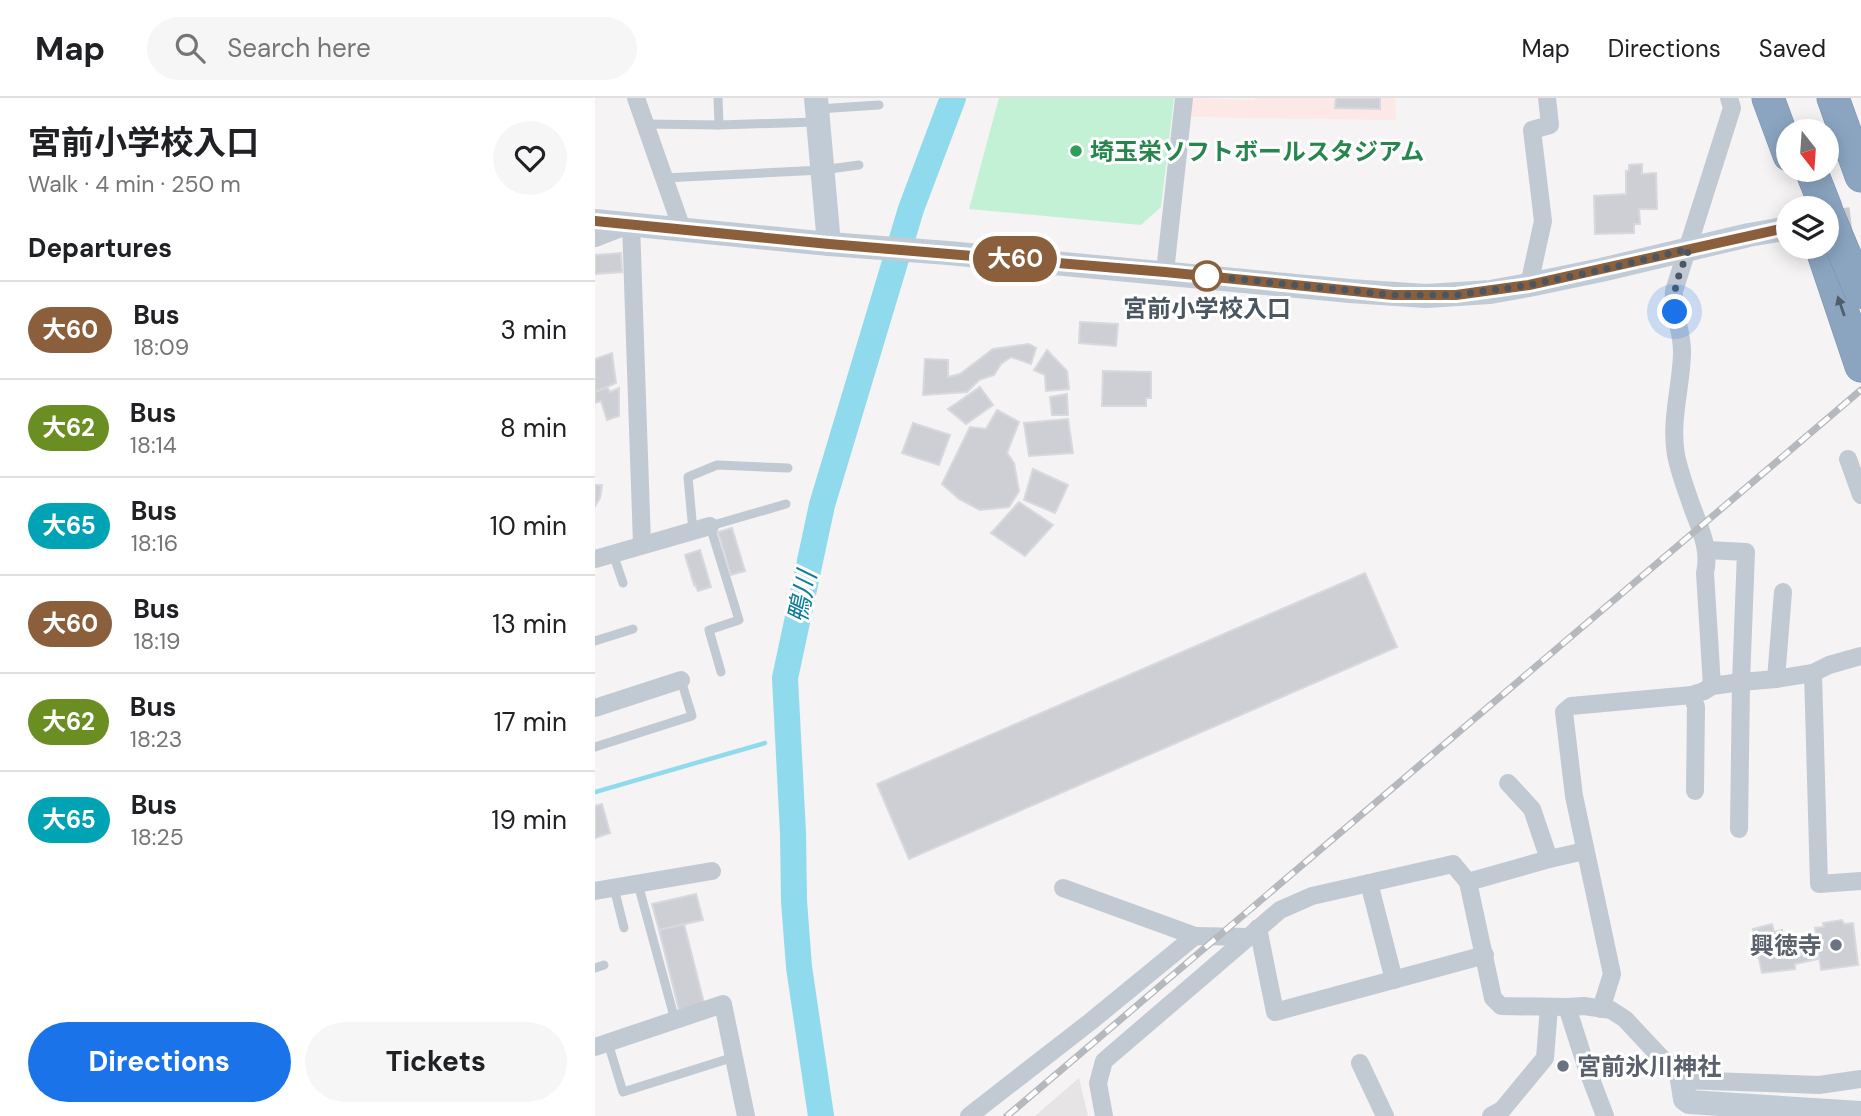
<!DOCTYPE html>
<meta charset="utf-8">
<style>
:root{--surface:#fff;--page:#f6f6f6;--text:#202124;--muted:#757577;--line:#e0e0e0;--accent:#1a73e8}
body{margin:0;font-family:"DM Sans","Noto Sans JP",sans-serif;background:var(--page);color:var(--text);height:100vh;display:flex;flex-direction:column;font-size:26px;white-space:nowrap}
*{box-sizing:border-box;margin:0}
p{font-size:23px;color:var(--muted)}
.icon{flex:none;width:38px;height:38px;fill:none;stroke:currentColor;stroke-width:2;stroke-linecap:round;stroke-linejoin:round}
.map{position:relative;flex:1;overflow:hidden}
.panel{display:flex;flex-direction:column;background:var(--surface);width:595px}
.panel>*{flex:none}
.badge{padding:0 14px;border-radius:23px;font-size:24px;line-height:46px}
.needle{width:46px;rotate:163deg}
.fabs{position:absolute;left:1181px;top:21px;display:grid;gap:14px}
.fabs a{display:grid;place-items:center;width:63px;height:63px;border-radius:50%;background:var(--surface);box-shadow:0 4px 18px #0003;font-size:35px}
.you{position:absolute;width:35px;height:35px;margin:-18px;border:5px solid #fff;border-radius:50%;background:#1a73e8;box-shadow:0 0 0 10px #1a73e833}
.map>.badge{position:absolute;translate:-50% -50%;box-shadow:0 0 0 4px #fff}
h2{padding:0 28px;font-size:26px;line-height:63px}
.round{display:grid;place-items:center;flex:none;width:74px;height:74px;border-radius:37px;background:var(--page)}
.headline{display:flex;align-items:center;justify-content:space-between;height:119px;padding:0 28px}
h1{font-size:33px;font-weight:700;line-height:52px}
.primary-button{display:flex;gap:14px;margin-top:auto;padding:14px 28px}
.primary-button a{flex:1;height:80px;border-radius:42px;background:var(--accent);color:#fff;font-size:28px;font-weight:700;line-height:80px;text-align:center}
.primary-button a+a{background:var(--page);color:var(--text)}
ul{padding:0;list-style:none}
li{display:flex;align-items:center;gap:21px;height:98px;padding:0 28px;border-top:2px solid var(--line)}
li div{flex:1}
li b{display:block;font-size:26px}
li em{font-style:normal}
li .badge{min-width:77px;font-weight:700;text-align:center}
header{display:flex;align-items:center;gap:42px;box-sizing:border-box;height:98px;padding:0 35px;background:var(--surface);border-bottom:2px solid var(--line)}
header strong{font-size:33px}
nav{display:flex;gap:38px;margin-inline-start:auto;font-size:24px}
.search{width:490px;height:63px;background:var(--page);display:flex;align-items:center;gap:18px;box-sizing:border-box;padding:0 24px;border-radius:38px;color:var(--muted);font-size:26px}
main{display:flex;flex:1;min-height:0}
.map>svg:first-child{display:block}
.education{fill:#e6e4e5}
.medical{fill:#fce8e6}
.green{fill:#c3f1d5}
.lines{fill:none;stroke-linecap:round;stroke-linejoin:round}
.stream{stroke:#90daee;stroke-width:4.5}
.river{stroke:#90daee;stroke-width:26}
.building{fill:#cdcfd5;stroke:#d7d9de;stroke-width:2}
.secondary-tunnel{stroke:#caccce;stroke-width:24;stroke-dasharray:24 12;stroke-linecap:butt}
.highway-casing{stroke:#7690ad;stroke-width:33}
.lane{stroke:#c1cad2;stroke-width:9}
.street{stroke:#c1cad2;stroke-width:18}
.secondary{stroke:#c1cbd6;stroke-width:24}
.highway{stroke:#8ba5c1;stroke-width:32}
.rail-casing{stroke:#b5b8bd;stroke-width:7}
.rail{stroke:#fff;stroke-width:4.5;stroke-dasharray:13;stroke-linecap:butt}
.highway-bridge-casing{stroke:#7690ad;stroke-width:33;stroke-linecap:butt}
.highway-bridge{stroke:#8ba5c1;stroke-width:32}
.oneway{fill:#505e6b}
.line-casing{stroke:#fff;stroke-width:16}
.line{stroke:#8b5e3c;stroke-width:10}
.walk{stroke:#4a5661;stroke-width:7;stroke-dasharray:0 12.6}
.leisure-dot{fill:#2e9e5b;stroke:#fff;stroke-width:2.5}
.stop-dot{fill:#fff;stroke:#8b5e3c;stroke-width:3.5}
.worship-dot{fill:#6b7280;stroke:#fff;stroke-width:2.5}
.labels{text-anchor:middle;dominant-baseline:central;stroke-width:6;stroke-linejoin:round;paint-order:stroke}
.leisure-label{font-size:24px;font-weight:bold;fill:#27864d;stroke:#fff;text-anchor:start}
.stop-label{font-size:24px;font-weight:bold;fill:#4a5661;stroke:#fff}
.worship-label{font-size:24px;font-weight:bold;fill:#5b616d;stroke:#fff;text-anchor:end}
.water-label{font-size:26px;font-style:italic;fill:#0c7c9b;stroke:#fff}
</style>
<header>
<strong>Map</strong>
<div class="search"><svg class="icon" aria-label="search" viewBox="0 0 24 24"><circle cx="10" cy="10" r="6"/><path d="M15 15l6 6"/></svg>Search here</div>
<nav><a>Map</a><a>Directions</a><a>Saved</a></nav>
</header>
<main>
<section class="panel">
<div class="headline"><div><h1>宮前小学校入口</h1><p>Walk · 4 min · 250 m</p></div><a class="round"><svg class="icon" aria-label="heart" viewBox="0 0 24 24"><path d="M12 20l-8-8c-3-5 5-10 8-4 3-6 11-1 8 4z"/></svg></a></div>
<h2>Departures</h2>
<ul>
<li><span class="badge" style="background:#8b5e3c;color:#fff">大60</span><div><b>Bus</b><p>18:09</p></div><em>3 min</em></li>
<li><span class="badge" style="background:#6b8e23;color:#fff">大62</span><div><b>Bus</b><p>18:14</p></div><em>8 min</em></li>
<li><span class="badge" style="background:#00a3b4;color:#fff">大65</span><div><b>Bus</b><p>18:16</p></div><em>10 min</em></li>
<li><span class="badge" style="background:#8b5e3c;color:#fff">大60</span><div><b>Bus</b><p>18:19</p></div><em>13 min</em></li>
<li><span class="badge" style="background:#6b8e23;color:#fff">大62</span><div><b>Bus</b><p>18:23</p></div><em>17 min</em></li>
<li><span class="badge" style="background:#00a3b4;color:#fff">大65</span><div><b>Bus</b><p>18:25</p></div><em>19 min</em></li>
</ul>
<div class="primary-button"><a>Directions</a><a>Tickets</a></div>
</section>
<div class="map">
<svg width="1266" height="1018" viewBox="0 0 1266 1018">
<rect width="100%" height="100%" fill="#f5f3f3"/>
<polygon class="education" points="484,980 493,1018 440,1018"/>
<polygon class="medical" points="594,0 659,2 660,0 800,0 801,22 592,19"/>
<polygon class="green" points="404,0 579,0 566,109 546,127 374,111"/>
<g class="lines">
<polyline class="stream" points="0,694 170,645"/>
<polyline class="river" points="226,1018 204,869 199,803 198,735 190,580 227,407 316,111 358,0"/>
</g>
<g class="building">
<polygon points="741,0 785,0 785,11 740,10"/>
<polygon points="1047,66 1047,76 1061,75 1062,111 1044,111 1045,126 1039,126 1039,135 1000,136 999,98 1031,96 1031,73 1034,73 1034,67"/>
<polygon points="26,155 27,174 0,176 0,157"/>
<polygon points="485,224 523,226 521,248 484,245"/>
<polygon points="434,246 441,250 436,266 416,259 406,266 399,277 384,282 372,294 328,297 330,261 353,262 353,279 365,276 398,251"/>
<polygon points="452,252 472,273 474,291 451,293 450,277 439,272"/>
<polygon points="17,255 21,285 0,294 0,261"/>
<polygon points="508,273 556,274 556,300 551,300 551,308 507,308"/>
<polygon points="12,289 15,294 24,290 24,318 12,322 6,303 0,305 0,294"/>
<polygon points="385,289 398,307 371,326 353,311"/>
<polygon points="472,296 473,317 457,317 455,299"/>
<polygon points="402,312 424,324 412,355 419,365 424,393 414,409 385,412 364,401 347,386 375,329 391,331"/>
<polygon points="473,321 478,355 434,358 429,325"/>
<polygon points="318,325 355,337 344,367 307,355"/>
<polygon points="438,371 473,387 460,415 429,402"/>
<polygon points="0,387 7,387 5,400 0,408"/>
<polygon points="424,404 458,427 430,458 396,435"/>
<polygon points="137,430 150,473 136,477 123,434"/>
<polygon points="105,452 116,489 103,493 100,486 99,487 90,457"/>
<polygon points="770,475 802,549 314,761 282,686"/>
<polygon points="7,706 15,735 0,740 0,708"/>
<polygon points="101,796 108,822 64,832 57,806"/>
<polygon points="1247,822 1249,826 1258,825 1263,867 1226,872 1220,830 1229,829 1228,825"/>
<polygon points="89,826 109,905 84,912 64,832"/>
<polygon points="1177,826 1179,834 1187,832 1189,845 1219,840 1223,861 1200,866 1200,871 1167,875 1158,831"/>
</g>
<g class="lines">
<polyline class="secondary-tunnel" points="1232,124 1266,120"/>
<defs>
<g id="highway">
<polyline points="1173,0 1194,57"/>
<polyline points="1238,0 1266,78"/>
<polyline points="1216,72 1231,110"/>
<polyline points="1226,149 1266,268"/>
</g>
</defs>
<use href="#highway" class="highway-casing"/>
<g class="lane">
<polyline points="123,0 124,27"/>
<polyline points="223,11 284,7"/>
<polyline points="50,26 124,27 221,24"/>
<polyline points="69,80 227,72 264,67"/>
<polyline points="98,433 93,379 122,367 193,370"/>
<polyline points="18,456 28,485"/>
<polyline points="0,543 38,531"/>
<polyline points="126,574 114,532 144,522 115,428 191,406"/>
<polyline points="0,649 97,618 86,582"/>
<polyline points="43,786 80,922"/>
<polyline points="19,790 29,830"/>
<polyline points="0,870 9,867"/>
<polyline points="13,945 28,994 139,959"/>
</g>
<g class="street">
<polyline points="41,0 87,131"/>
<polyline points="0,140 36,126 47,446"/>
<polyline points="570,174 589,0"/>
<polyline points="934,187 948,123 937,32 955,27 952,0"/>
<polyline points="1253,361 1266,397"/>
<polyline points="1112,452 1151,454 1146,584 1144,731"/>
<polyline points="0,461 115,428"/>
<polyline points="1218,575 1224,786 1266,783"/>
<polyline points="1181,581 1188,494"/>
<path d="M1117 588 1110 475C1116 449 1103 427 1095 403 1090 389 1084 372 1081 357 1075 323 1086 290 1087 256 1088 234 1077 214 1079 193L1137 10 1134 0"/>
<polyline points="1097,597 1101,609 1100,693"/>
<polyline points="0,610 86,582"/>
<polyline points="913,685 937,711 954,761"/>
<polyline points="873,784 954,761 990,753"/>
<polyline points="774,785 799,882"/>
<polyline points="468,790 600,838"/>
<polyline points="0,793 117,773"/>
<polyline points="663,830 680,914 890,857"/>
<polyline points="972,909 991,968 1010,1018"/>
<polyline points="1006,911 1017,876 979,698 969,614 976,608 1097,597 1109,593 1117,588 1146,584 1181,581 1218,575 1234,567 1266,558"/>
<polyline points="0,949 128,906 151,1018"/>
<polyline points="765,965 790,1018"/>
<polyline points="374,1018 495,924 600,838 652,839"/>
<polyline points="509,1018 503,985 509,963 685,812 717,798 858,766 873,784 898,900 906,908 972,909 989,908 1016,912 1030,921 1087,982 1224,987 1266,981"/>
<polyline points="896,1018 907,1012 950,960 954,909"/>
</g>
<g class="secondary">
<polyline points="221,0 234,146"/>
<polyline points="0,123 234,146 353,155 755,193 831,198 895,194 934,187 1006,172 1154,137 1194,130"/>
<polyline points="1087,982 1090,1001 1094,1004 1266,1015"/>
</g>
<use href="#highway" class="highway"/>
<defs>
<polyline id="rail" points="412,1018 1266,292"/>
</defs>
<use href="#rail" class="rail-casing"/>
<use href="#rail" class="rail"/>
<defs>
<polyline id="highway-bridge" points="1232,114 1266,195"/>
</defs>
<use href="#highway-bridge" class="highway-bridge-casing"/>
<use href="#highway-bridge" class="highway-bridge"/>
</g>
<defs><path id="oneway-solid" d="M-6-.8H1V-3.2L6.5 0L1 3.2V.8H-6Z" transform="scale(1.75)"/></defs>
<use class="oneway" href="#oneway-solid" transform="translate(1246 208) rotate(-109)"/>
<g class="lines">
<defs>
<polyline id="line" points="0,123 234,146 570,174 798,197 861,197 934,187 1194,129"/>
</defs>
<use href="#line" class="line-casing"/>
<use href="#line" class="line"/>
<path class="walk" d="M612 178 798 197H861L934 187 1006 172 1094 151C1086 172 1076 192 1080 214"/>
</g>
<circle class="leisure-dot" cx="481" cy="53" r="7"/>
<circle class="stop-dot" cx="612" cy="178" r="14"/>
<g class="worship-dot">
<circle cx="1241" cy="847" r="7"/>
<circle cx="968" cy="968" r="7"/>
</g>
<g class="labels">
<g class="leisure-label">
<text x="495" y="53">埼玉栄ソフトボールスタジアム</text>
</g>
<g class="stop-label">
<text x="612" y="210">宮前小学校入口</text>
</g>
<g class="worship-label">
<text x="1227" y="847">興徳寺</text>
<text x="982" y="968" text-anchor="start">宮前氷川神社</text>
</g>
<g class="water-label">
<text transform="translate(207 499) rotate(-78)">鴨川</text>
</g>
</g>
</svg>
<div class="fabs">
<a><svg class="needle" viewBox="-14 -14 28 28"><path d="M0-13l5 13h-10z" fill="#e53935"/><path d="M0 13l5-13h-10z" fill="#757577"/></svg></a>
<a><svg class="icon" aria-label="layers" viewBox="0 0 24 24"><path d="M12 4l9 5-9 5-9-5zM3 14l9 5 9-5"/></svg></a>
</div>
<div class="you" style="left:1080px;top:214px"></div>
<b class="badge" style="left:420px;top:161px;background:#8b5e3c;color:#fff">大60</b>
</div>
</main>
